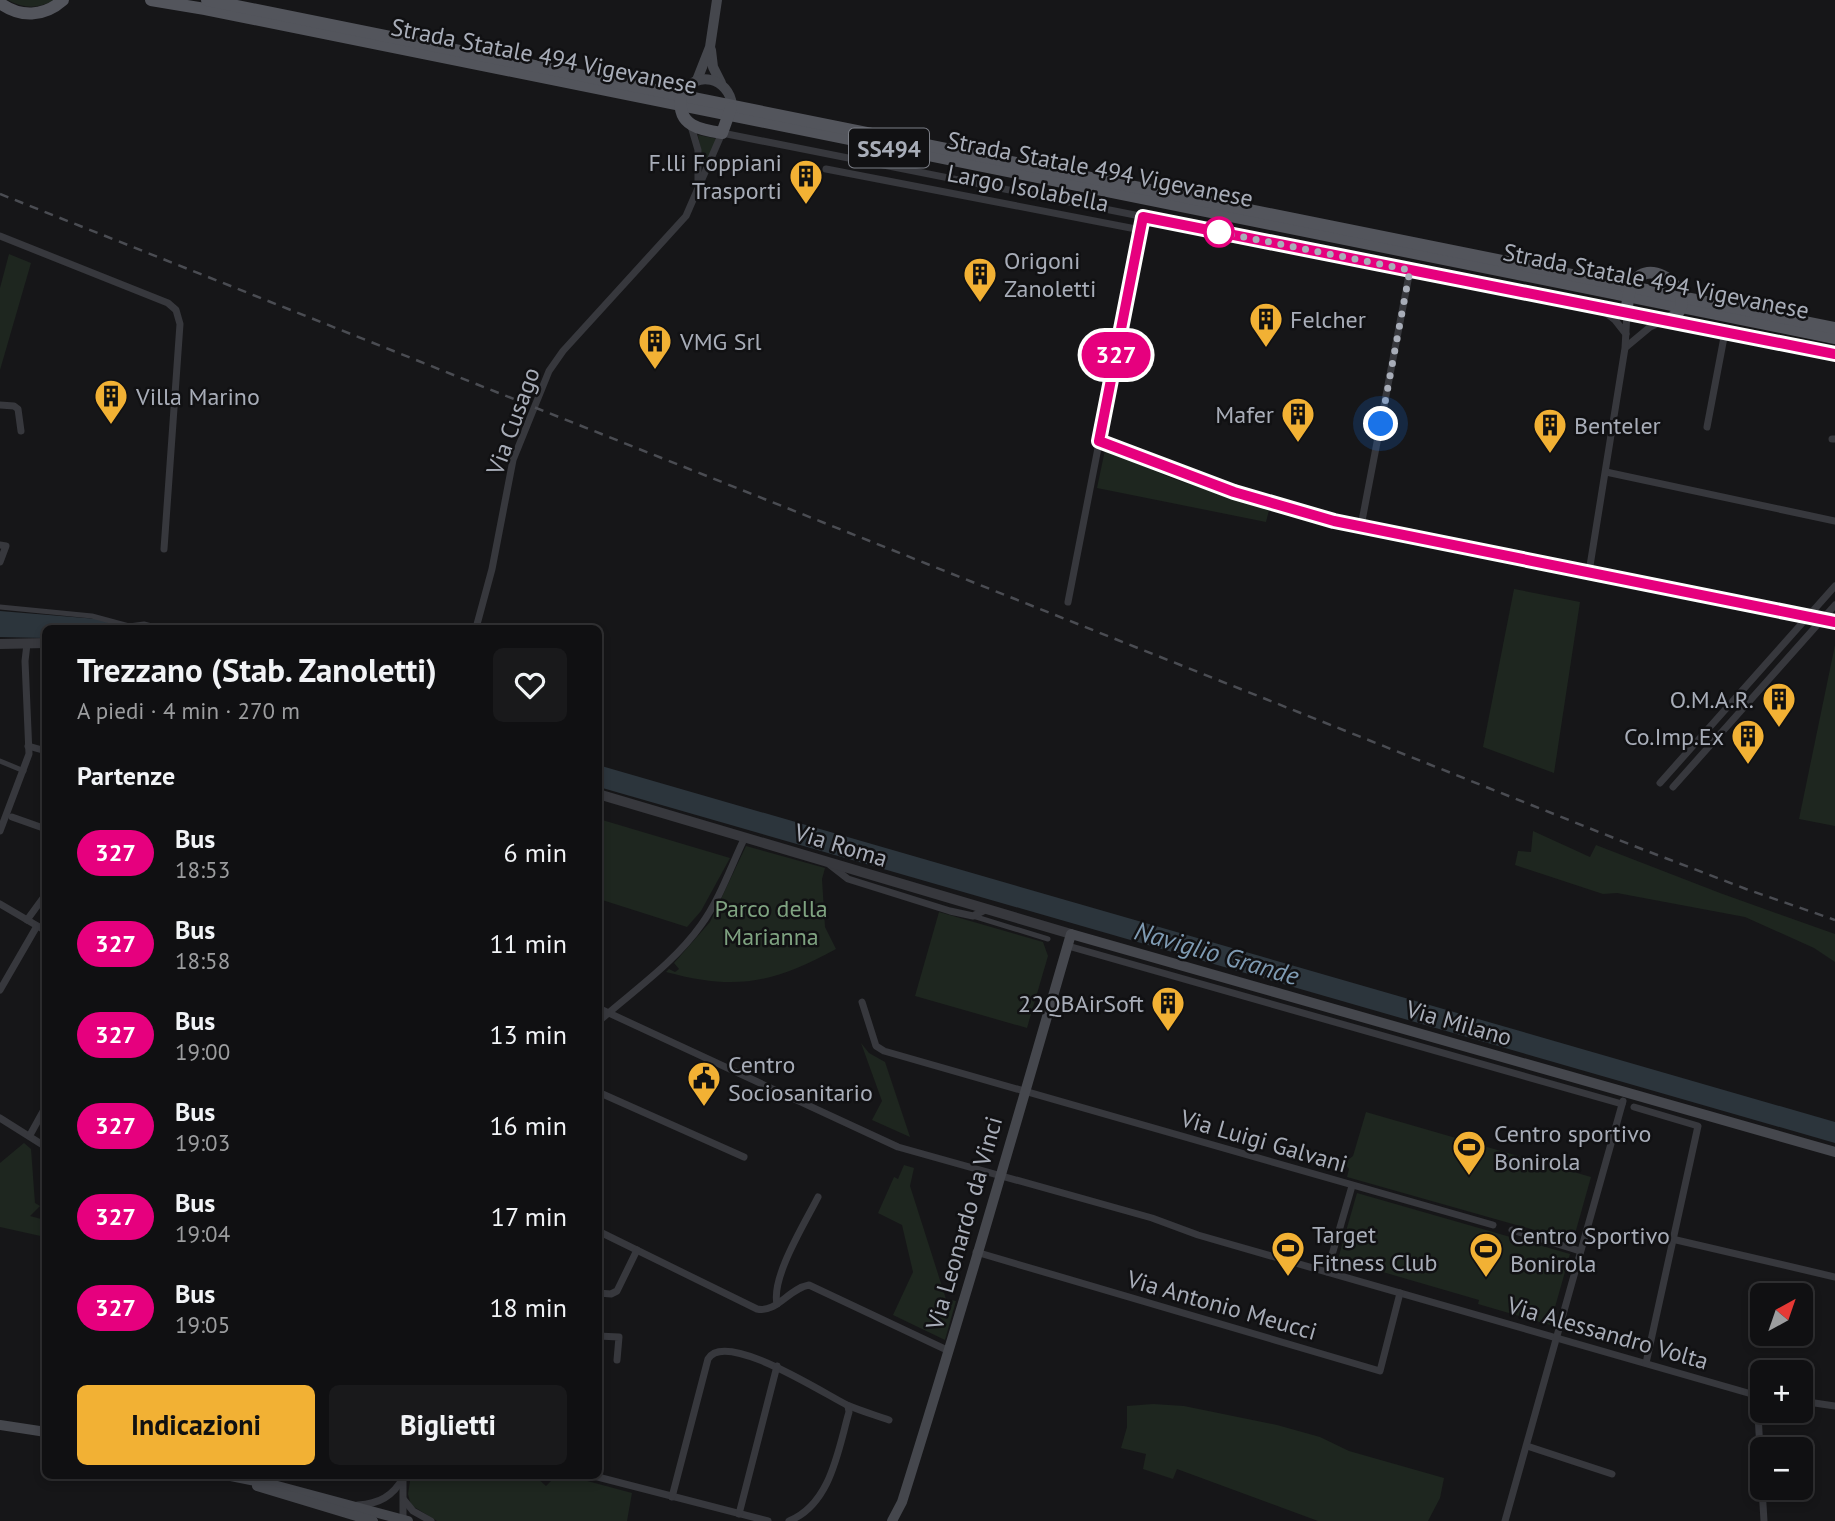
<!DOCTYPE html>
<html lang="it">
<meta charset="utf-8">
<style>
:root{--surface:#101012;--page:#19191b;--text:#f1f3f6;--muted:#9c9d9f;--line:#303032;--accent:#f2b134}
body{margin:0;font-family:"PT Sans",sans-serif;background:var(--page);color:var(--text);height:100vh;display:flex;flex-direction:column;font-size:26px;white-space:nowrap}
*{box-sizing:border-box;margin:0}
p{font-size:23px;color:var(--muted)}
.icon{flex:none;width:38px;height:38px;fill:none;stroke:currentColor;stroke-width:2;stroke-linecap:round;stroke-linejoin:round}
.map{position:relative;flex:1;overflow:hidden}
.sheet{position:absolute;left:42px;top:625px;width:560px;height:854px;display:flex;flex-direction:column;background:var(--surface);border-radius:10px;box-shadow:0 4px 10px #0003,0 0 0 2px var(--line)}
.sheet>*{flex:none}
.badge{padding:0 14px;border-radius:23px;font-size:24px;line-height:46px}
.needle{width:46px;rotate:40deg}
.tools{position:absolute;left:1750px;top:1283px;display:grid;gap:14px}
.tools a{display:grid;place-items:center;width:63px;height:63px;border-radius:10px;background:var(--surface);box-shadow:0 4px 10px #0003,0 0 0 2px var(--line);font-size:35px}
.you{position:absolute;width:35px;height:35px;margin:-18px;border:5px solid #fff;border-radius:50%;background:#1a73e8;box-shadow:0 0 0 10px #1a73e833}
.map>.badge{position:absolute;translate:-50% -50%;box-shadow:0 0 0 4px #fff}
h2{padding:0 35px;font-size:26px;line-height:63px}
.round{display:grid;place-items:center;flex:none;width:74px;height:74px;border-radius:10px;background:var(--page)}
.headline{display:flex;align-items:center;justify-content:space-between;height:119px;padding:0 35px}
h1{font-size:33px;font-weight:700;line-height:52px}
.button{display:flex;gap:14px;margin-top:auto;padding:14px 35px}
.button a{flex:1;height:80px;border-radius:10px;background:var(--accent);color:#111;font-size:28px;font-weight:700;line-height:80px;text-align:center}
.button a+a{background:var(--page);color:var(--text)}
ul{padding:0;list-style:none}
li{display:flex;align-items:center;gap:21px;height:91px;padding:0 35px}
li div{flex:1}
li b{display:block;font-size:26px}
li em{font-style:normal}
li .badge{min-width:77px;font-weight:700;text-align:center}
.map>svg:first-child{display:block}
.green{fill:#1e261f}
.water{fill:#2c353c}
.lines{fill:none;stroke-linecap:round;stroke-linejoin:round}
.pedestrian{stroke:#37383d;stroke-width:5}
.minor{stroke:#37383d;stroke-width:7}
.tertiary{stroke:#37383d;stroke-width:10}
.secondary{stroke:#45474d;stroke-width:10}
.primary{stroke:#53555c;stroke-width:12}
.rail{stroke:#4a4c52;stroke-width:2.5;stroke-dasharray:9 7;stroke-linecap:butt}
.line-casing{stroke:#fff;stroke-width:16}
.line{stroke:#e6007e;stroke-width:10}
.walk{stroke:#a8adb8;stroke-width:7;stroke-dasharray:0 12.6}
.stop-dot{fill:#fff;stroke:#e6007e;stroke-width:3.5}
.labels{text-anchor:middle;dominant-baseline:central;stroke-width:5;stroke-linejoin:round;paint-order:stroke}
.shield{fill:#111113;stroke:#7b7e86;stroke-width:2}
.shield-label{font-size:23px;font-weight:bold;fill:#a8adb8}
.street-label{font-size:24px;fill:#a8adb8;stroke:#111113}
.poi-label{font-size:24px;fill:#a8adb8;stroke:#111113;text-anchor:start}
.park-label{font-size:24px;fill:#7fa381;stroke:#111113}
.water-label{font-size:26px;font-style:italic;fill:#7f9bb3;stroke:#111113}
</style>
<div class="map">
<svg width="1835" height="1521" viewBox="0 0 1835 1521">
<rect width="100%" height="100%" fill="#161618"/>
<g class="green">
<path d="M8 0H54C38 9 24 9 8 0Z"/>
<polygon points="698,135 718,139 707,163 703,161"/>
<polygon points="9,254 31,263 0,370 0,288"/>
<polygon points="1105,450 1174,479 1269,510 1266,522 1097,488"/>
<polygon points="1514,589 1580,602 1554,773 1483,747"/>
<polygon points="1835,645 1835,826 1799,819"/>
<polygon points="599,819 730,858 701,911 687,927 599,899"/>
<polygon points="1533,831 1590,857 1596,845 1720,893 1835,934 1835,962 1814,948 1745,917 1617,893 1603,894 1515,865 1518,851 1531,852"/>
<path d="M746 846 825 868 822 879 825 927 836 949C773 983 737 991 666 972L669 969 675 972 679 969 674 963 710 922Z"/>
<polygon points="939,912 1043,942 1048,956 1027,1028 915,996"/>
<polygon points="861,1043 869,1053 885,1062 910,1137 872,1120 882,1101"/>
<polygon points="1366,1112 1591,1177 1573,1241 1347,1177 1349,1169 1344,1163 1353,1156"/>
<polygon points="24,1143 31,1149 35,1203 40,1206 30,1216 45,1220 45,1237 0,1227 0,1163"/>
<polygon points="904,1165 914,1168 910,1186 946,1299 956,1301 945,1340 893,1315 913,1272 902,1225 878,1213 894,1177 898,1179"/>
<polygon points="1357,1193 1570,1254 1550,1325 1478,1304 1479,1300 1338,1259"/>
<polygon points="1153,1404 1184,1406 1277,1425 1320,1437 1349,1451 1444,1478 1440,1498 1428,1521 1318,1521 1177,1469 1173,1479 1143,1469 1146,1454 1121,1448 1127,1427 1127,1406"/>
<polygon points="411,1475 534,1475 546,1486 557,1475 565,1475 632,1493 627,1521 437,1521 411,1505 408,1494"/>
</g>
<g class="water">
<polygon points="0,611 97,619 128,628 46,628 45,638 0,637"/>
<polygon points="598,765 1835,1122 1835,1143 599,787"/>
</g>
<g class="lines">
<g class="pedestrian">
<polyline points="0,607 92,616 129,626 144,624 159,628"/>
<polyline points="0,761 24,771"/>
<polyline points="973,916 1048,939"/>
</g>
<g class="minor">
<polyline points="691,126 698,150 698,184"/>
<polyline points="826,169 1141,230"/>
<polyline points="0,236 168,303 176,310 180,324 164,549"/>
<polyline points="1602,310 1615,320 1626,334"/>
<polyline points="1626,347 1650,327 1665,320"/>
<polyline points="0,405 14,406 18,409 21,431"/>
<polyline points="1707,427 1725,332"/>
<polyline points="1832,439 1835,439"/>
<polyline points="1099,441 1234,492 1334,521 1835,622"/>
<polyline points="1606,472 1835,521"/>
<polyline points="1361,526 1410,270"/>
<polyline points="0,545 6,546 0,562"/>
<polyline points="1589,572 1625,348 1627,313"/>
<polyline points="1068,602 1143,217"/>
<polyline points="476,628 492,569 513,460 549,371 563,351 686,216 722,133 1835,354"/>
<polyline points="28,746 46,751"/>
<polyline points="1660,783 1835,586"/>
<polyline points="1673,787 1835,605"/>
<polyline points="12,817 46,829"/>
<polyline points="0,831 29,754 25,661 27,644"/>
<polyline points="830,865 848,879 950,911 973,916 985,910"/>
<polyline points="0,904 46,931"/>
<polyline points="27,920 46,894"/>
<polyline points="1068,946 1622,1104"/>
<polyline points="0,990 37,926"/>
<polyline points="862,1002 876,1046 884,1051 1493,1225"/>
<polyline points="598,1008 898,1147 1152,1218 1198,1235 1762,1397"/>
<path d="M598 1022C633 991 674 963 701 925 720 899 731 866 745 837"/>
<polyline points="598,1092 744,1157"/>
<polyline points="1634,1107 1698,1126 1646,1363"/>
<polyline points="0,1118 46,1147"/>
<polyline points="30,1135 46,1106"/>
<polyline points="1512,1230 1580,1251"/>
<path d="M598 1231 757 1309C777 1313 788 1289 809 1285L949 1351"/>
<polyline points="1672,1239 1835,1277"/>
<polyline points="976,1252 1380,1371 1400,1293"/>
<polyline points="1327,1272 1352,1186"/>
<polyline points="598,1293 611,1294 617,1291 637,1250"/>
<path d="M777 1304C771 1277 805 1223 818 1197"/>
<polyline points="598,1336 619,1337 617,1360"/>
<polyline points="1757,1396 1762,1486"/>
<polyline points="1801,1401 1835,1406"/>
<polyline points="1527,1446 1612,1474"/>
<polyline points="590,1475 768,1521"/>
<polyline points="403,1479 403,1521"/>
<polyline points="1762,1488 1764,1521"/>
<path d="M672 1497 708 1359C725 1329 826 1395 847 1405 861 1411 875 1415 889 1420"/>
<polyline points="404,1500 413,1511 431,1521"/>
<path d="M358 1505C379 1504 393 1496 403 1478"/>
<polyline points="739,1514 777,1366"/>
<path d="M789 1521C831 1504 838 1450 849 1412L848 1406"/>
<polyline points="1505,1521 1623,1101"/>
</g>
<g class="tertiary">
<polyline points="0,644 46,643"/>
<polyline points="598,794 1071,934"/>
</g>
<g class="secondary">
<polyline points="711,50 713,67 721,83"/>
<polyline points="697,80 710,47 717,0"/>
<path d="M682 94C696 69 729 78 732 105"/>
<polyline points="0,1425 46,1432"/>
<polyline points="226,1475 270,1484 408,1521"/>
<polyline points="257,1486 373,1521"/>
<path d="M892 1521 902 1502C961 1314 1016 1124 1071 934L1835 1152"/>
</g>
<g class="primary">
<polyline points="151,0 205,9 1835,338"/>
<polyline points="207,0 1835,328"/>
<path d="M0 3C20 18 44 17 63 0"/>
<path d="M681 98C677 126 701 130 722 133L731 108"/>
<path d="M1627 313C1627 227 1719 303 1665 320"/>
</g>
<polyline class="rail" points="0,194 1634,846 1746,889 1835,920"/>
</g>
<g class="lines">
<defs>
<polyline id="line" points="1835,354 1143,217 1099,441 1234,492 1334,521 1835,622"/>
</defs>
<use href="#line" class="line-casing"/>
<use href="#line" class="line"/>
<polyline class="walk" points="1219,232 1410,270 1381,424"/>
</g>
<defs>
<symbol id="building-pin" viewBox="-11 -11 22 30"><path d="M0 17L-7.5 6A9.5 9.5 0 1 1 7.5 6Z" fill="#f2b134" stroke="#111113"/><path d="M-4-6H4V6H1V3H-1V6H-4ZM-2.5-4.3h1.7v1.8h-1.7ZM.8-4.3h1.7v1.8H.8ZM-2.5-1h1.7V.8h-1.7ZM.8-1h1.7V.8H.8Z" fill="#111"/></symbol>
<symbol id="civic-pin" viewBox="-11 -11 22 30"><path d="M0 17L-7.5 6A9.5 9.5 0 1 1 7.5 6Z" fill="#f2b134" stroke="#111113"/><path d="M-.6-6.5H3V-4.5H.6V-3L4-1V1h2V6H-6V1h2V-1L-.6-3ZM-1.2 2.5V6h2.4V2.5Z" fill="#111"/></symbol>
<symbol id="stadium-pin" viewBox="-11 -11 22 30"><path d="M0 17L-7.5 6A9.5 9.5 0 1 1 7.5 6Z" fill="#f2b134" stroke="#111113"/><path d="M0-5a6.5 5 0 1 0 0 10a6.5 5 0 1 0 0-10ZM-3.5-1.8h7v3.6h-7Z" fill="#111"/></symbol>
</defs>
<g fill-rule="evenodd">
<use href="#building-pin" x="787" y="157" width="38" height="52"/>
<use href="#building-pin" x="961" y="255" width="38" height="52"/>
<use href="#building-pin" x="1247" y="300" width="38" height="52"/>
<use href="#building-pin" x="636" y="322" width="38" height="52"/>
<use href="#building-pin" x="92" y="377" width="38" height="52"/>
<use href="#building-pin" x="1279" y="395" width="38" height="52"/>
<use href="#building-pin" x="1531" y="406" width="38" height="52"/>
<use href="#building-pin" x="1760" y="680" width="38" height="52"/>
<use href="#building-pin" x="1729" y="717" width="38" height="52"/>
<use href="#building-pin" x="1149" y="984" width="38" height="52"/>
<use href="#civic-pin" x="685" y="1059" width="38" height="52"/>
<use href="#stadium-pin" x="1450" y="1128" width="38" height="52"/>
<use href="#stadium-pin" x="1269" y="1229" width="38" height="52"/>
<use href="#stadium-pin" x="1467" y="1230" width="38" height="52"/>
</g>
<circle class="stop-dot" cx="1219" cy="232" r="14"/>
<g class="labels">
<rect class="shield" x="849" y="128.5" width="80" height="39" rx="5"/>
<g class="shield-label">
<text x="889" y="148">SS494</text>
</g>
<g class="street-label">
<text transform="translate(544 56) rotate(11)">Strada Statale 494 Vigevanese</text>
<text transform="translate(1100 169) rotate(11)">Strada Statale 494 Vigevanese</text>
<text transform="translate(1028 188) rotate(11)">Largo Isolabella</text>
<text transform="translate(1656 281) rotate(11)">Strada Statale 494 Vigevanese</text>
<text transform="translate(513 421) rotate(-70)">Via Cusago</text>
<text transform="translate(841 845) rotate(17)">Via Roma</text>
<text transform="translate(1459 1023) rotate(16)">Via Milano</text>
<text transform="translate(1264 1141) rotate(16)">Via Luigi Galvani</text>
<text transform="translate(964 1223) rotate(-74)">Via Leonardo da Vinci</text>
<text transform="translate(1222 1305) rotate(16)">Via Antonio Meucci</text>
<text transform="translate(1608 1333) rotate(16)">Via Alessandro Volta</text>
</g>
<g class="poi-label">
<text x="782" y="162" text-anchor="end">F.lli Foppiani<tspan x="782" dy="28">Trasporti</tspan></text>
<text x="1004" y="260">Origoni<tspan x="1004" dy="28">Zanoletti</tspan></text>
<text x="1290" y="319">Felcher</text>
<text x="680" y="341">VMG Srl</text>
<text x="136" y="396">Villa Marino</text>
<text x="1274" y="414" text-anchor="end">Mafer</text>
<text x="1574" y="425">Benteler</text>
<text x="1754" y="699" text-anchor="end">O.M.A.R.</text>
<text x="1724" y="736" text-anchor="end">Co.Imp.Ex</text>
<text x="1144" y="1003" text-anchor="end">22QBAirSoft</text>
<text x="728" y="1064">Centro<tspan x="728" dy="28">Sociosanitario</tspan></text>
<text x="1494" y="1133">Centro sportivo<tspan x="1494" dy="28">Bonirola</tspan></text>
<text x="1312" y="1234">Target<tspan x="1312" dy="28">Fitness Club</tspan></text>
<text x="1510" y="1235">Centro Sportivo<tspan x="1510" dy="28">Bonirola</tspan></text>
</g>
<g class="park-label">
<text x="771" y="908">Parco della<tspan x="771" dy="28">Marianna</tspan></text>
</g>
<g class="water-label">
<text transform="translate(1217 953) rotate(16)">Naviglio Grande</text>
</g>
</g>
</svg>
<div class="tools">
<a><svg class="needle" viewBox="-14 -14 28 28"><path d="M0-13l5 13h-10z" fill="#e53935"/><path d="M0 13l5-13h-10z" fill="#9c9d9f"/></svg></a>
<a>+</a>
<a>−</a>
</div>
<div class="you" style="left:1381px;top:424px"></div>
<b class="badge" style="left:1116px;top:355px;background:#e6007e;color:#fff">327</b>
<section class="sheet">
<div class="headline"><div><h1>Trezzano (Stab. Zanoletti)</h1><p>A piedi · 4 min · 270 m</p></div><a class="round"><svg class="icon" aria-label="heart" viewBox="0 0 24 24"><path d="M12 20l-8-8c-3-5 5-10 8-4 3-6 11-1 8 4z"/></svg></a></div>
<h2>Partenze</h2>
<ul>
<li><span class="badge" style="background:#e6007e;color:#fff">327</span><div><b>Bus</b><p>18:53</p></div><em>6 min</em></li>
<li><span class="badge" style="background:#e6007e;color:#fff">327</span><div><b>Bus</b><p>18:58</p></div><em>11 min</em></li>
<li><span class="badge" style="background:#e6007e;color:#fff">327</span><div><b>Bus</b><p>19:00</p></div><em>13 min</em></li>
<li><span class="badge" style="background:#e6007e;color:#fff">327</span><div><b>Bus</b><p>19:03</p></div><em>16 min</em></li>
<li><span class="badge" style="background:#e6007e;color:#fff">327</span><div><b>Bus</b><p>19:04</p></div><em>17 min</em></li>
<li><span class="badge" style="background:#e6007e;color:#fff">327</span><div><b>Bus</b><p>19:05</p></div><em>18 min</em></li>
</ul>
<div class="button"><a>Indicazioni</a><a>Biglietti</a></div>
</section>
</div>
